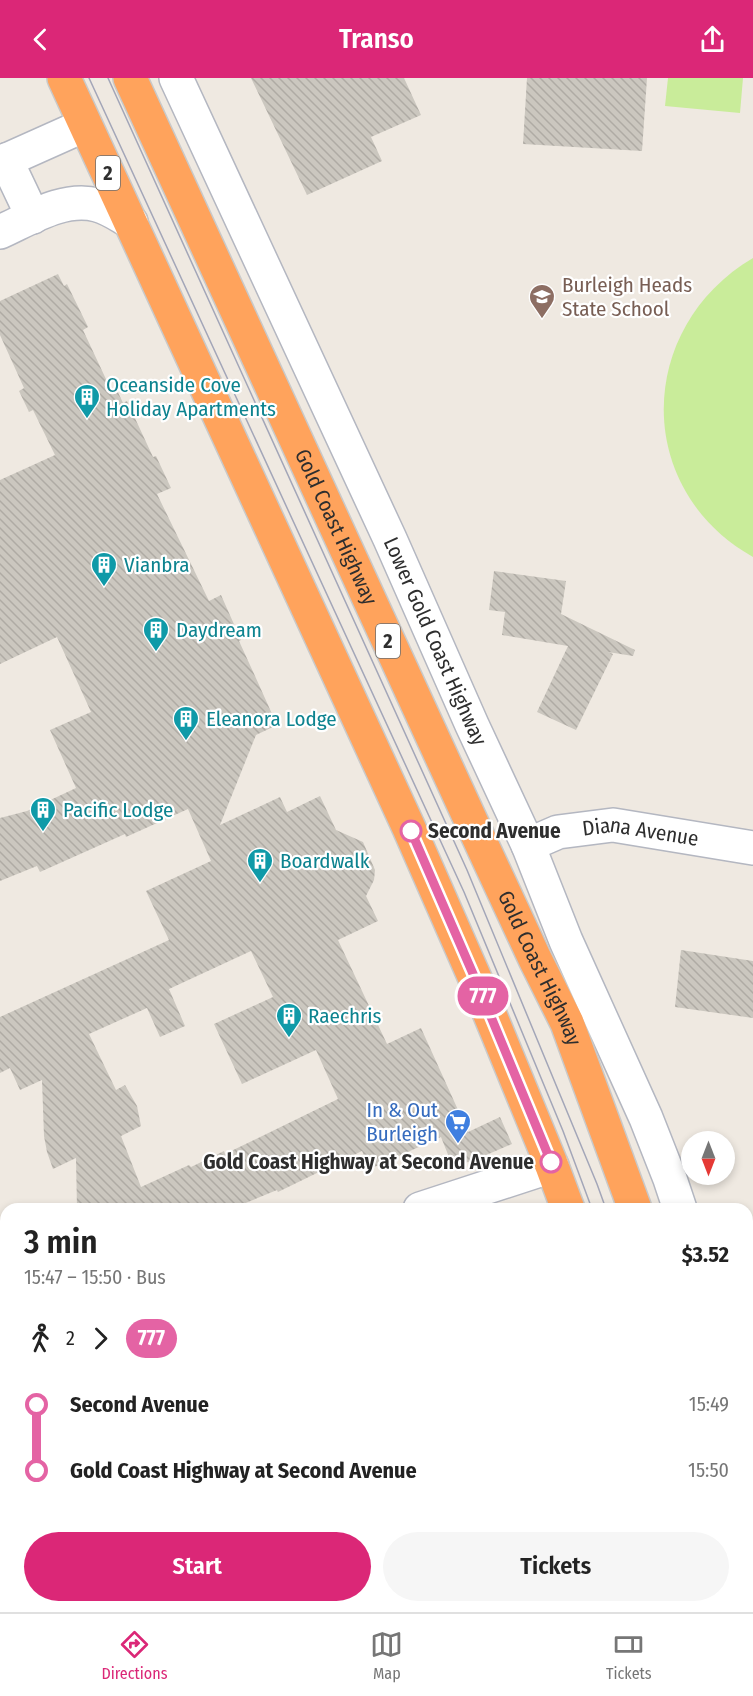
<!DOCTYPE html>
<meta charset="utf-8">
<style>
:root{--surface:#fff;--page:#f6f6f6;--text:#222;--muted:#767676;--line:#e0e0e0;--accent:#db2777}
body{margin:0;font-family:"Fira Sans Condensed",sans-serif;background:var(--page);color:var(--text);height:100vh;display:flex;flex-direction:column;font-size:22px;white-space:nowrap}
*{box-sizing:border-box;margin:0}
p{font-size:20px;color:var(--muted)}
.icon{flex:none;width:33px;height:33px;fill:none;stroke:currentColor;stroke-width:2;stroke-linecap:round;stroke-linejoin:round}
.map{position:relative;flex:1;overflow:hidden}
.sheet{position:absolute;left:0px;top:1125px;width:753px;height:410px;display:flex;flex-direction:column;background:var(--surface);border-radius:18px 18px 0 0;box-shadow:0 3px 9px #0003}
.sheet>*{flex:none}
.badge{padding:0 12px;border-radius:20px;font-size:21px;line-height:39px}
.needle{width:39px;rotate:180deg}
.buttons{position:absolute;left:681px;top:1053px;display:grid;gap:12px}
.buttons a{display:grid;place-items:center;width:54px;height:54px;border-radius:50%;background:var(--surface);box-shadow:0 3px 9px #0003;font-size:30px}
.map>.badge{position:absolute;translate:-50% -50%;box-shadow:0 0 0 3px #fff}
.legs{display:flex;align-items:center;gap:9px;height:66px;padding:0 24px;font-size:20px}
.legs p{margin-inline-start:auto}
.head{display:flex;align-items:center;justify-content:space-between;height:102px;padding:0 24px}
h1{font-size:33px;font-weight:600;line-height:45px}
.cta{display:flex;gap:12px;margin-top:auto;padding:12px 24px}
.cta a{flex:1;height:69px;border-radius:36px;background:var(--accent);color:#fff;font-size:24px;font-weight:600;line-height:69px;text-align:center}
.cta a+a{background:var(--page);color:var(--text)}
ul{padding:0 24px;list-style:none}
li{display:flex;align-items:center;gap:21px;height:66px;font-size:22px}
li i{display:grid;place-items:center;width:9px;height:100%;margin:0 8px;background:currentColor}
li i::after{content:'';width:15px;height:15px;margin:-8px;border:4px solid;border-radius:50%;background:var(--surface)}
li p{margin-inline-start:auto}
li:first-child i{background:linear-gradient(#0000 50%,currentColor 0)}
li:last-child i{background:linear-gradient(currentColor 50%,#0000 0)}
header{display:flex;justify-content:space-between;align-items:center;height:78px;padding:0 24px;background:var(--accent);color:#fff;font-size:27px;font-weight:600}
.tabs{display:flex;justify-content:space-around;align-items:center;height:84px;border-top:2px solid var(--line);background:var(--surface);font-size:16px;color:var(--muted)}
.tabs a{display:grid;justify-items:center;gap:3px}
.tabs .current{color:var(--accent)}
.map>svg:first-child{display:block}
.park{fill:url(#park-crowns)}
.pitch{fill:#c9ec9a}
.building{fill:url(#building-back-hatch);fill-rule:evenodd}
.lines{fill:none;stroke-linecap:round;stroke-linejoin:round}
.minor-casing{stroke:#b4b7c1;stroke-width:36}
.highway-casing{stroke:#c9c9c9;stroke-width:36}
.minor{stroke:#fff;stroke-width:33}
.highway{stroke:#ffa35c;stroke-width:33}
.tram{stroke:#a3a6b8;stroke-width:1.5}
.line-1-casing{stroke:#fff;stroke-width:14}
.line-1{stroke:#e463a4;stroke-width:9}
.stop-1-dot{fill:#fff;stroke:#e463a4;stroke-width:3}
.labels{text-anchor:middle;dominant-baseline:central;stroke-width:4.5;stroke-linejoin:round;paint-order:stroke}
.shield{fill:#fff;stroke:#6d6d6d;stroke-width:1.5}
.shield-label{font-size:20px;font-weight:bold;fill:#2e2e2e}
.education-label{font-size:21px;fill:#785e54;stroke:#fff;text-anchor:start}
.culture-label{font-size:21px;fill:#0d838f;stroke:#fff;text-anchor:start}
.street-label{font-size:21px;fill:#2e2e2e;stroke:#fff}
.stop-label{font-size:21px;font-weight:bold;fill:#2e2e2e;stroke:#fff;text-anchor:start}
.shop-label{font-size:21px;fill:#366cbe;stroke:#fff;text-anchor:end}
</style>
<header><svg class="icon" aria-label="back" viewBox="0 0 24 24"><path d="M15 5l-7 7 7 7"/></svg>Transo<svg class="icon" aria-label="share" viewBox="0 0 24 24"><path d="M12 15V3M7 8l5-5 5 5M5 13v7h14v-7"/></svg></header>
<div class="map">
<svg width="753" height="1534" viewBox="0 0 753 1534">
<defs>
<pattern id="park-crowns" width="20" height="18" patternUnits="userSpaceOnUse" patternTransform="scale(1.5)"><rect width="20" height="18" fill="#b6e59e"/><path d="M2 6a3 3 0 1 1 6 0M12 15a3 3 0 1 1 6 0" fill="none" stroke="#9dc588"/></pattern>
<pattern id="building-back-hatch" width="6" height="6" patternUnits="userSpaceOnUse" patternTransform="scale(1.5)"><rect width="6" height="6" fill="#cbc7bf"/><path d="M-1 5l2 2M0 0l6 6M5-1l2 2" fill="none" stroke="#afaba4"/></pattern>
</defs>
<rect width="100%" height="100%" fill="#efe9e1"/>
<polygon class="park" points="0,1409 6,1427 6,1528 39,1529 41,1534 0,1534"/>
<g class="pitch">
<polygon points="668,0 743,0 740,35 665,28"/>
<path d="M753 180V479C632 411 636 249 753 180Z"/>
</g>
<g class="building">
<polygon points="251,0 404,0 421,37 371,59 382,83 307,117"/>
<polygon points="527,0 647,0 642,73 523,66"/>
<path d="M58 196 64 208 67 206 88 249 83 252 112 314 117 312 123 325 127 323 153 379 156 378 171 410 157 416 209 523 221 517 241 562 239 563 255 598 277 647 256 657 220 747 280 719 287 734 320 718 336 752 363 764 375 792 374 802 366 818 378 843 338 862 387 966 421 950 468 1054 500 1039 512 1066 477 1081 453 1089 441 1059 370 1091 362 1073 278 1114 277 1112 231 1131H77L76 1080 53 1091 47 1074 44 1058 42 1002 20 1012 10 990 0 995V939L169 862 146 813 211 783 188 731 126 759 125 756 40 794 37 788 0 803V740L27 733 76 710 50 652 91 634 57 559 0 586V402L55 377 33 332 29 334 19 313 24 310 0 257V223ZM251 873 273 919 214 946 242 1006 316 972 338 1021 225 1076 224 1073 191 1089 189 1087 141 1109 121 1058 141 1048 137 1028 125 1007 116 1012 89 956 147 930 160 959 185 948 169 911Z"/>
<polygon points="494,493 566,503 561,536 635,572 633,578 608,574 613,576 576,652 537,634 568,568 502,557 505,534 489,532"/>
<polygon points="681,872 753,883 753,940 675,929"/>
</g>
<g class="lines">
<defs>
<g id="minor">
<path id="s1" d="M176 0 390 461 472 647 528 767 566 863 646 1040 670 1101 680 1131"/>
<polyline points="6,82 33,139"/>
<polyline points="0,85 85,47"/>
<path d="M0 154C29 141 64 118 97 127 109 130 120 138 131 144"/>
<path id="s2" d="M528 767 558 754 613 747 753 770"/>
<polyline points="420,1131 552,1088"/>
<polyline points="0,1233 6,1247"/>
<polyline points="747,1336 753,1354"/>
<polyline points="100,1528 102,1534"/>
</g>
<g id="highway">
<polyline points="64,0 409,750 477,905 552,1088 568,1131"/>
<path id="s3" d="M130 0 488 780 535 881 567 945 635 1131"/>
<polyline points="747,1450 753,1469"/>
<polyline points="702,1528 704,1534"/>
</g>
</defs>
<use href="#minor" class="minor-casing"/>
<use href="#highway" class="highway-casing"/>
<use href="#minor" class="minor"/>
<use href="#highway" class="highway"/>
<g class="tram">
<polyline points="89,0 464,814 563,1053 592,1131"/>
<polyline points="108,0 467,792 597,1106 606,1131"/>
<polyline points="727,1528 728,1534"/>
<polyline points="741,1528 743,1534"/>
</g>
</g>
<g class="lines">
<defs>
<polyline id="line-1" points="411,753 477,905 551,1084"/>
</defs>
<use href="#line-1" class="line-1-casing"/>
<use href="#line-1" class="line-1"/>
</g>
<defs>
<symbol id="school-pin" viewBox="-11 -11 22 30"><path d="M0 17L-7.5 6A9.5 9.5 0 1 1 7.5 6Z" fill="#8d6e63" stroke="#fff"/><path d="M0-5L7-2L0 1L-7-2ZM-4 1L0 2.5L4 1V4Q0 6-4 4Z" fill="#fff"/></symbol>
<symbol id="building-pin" viewBox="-11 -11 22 30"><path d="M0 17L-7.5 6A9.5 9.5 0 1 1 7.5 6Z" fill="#0f9aa8" stroke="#fff"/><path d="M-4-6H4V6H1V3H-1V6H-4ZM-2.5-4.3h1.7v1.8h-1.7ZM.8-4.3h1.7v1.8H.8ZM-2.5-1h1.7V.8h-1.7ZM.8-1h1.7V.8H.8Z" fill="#fff"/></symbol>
<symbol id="supermarket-pin" viewBox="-11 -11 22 30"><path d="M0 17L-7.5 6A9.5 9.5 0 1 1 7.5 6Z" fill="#3f7fe0" stroke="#fff"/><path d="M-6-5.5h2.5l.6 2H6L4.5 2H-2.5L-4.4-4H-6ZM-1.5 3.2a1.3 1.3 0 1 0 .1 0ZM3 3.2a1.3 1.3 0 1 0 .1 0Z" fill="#fff"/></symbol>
</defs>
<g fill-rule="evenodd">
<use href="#school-pin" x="527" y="204" width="30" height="40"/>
<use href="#building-pin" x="72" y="304" width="30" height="40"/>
<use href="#building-pin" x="89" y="472" width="30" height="40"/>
<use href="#building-pin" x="141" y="537" width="30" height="40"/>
<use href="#building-pin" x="171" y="626" width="30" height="40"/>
<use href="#building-pin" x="28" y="717" width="30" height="40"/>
<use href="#building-pin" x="245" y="768" width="30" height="40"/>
<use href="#building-pin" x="274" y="923" width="30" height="40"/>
<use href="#supermarket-pin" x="443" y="1029" width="30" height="40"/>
</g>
<g class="stop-1-dot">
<circle cx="411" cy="753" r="10"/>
<circle cx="551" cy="1084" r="10"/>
</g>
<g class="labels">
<g class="shield">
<rect x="96" y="78" width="24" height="34" rx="4.5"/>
<rect x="376" y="546" width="24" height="34" rx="4.5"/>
</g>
<g class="shield-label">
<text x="108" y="95">2</text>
<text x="388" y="563">2</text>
</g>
<g class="education-label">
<text x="562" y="207">Burleigh Heads<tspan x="562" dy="24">State School</tspan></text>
</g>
<g class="culture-label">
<text x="106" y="307">Oceanside Cove<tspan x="106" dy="24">Holiday Apartments</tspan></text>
<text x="124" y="487">Vianbra</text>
<text x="176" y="552">Daydream</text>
<text x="206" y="641">Eleanora Lodge</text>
<text x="63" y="732">Pacific Lodge</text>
<text x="280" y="783">Boardwalk</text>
<text x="308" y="938">Raechris</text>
</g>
<g class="street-label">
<text stroke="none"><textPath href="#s3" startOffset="494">Gold Coast Highway</textPath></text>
<text stroke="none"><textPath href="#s1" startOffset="620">Lower Gold Coast Highway</textPath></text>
<text stroke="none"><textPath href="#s2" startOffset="116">Diana Avenue</textPath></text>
<text stroke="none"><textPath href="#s3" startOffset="980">Gold Coast Highway</textPath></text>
</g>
<g class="stop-label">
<text x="428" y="753">Second Avenue</text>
<text x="534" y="1084" text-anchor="end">Gold Coast Highway at Second Avenue</text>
</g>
<g class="shop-label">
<text x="438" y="1032">In &amp; Out<tspan x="438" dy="24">Burleigh</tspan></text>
</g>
</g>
</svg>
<div class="buttons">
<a><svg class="needle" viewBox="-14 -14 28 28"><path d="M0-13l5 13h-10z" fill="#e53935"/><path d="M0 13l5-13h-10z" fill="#767676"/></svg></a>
</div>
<b class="badge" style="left:483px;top:918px;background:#e463a4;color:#fff">777</b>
<section class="sheet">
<div class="head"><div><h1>3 min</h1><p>15:47 – 15:50 · Bus</p></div><b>$3.52</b></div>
<div class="legs"><svg class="icon" aria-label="walk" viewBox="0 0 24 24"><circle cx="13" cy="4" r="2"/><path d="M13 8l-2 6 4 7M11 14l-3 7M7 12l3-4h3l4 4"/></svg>2<svg class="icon" aria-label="forward" viewBox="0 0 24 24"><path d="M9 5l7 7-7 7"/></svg><b class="badge" style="background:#e463a4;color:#fff">777</b></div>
<ul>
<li><i style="color:#e463a4"></i><b>Second Avenue</b><p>15:49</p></li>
<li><i style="color:#e463a4"></i><b>Gold Coast Highway at Second Avenue</b><p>15:50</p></li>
</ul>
<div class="cta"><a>Start</a><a>Tickets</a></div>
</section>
</div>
<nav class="tabs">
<a class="current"><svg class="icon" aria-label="directions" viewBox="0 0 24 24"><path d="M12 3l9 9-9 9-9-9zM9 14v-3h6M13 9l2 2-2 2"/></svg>Directions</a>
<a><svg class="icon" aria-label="map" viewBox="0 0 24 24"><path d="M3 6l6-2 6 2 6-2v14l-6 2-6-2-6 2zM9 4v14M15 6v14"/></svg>Map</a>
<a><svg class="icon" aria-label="tickets" viewBox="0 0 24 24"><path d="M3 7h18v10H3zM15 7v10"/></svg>Tickets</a>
</nav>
